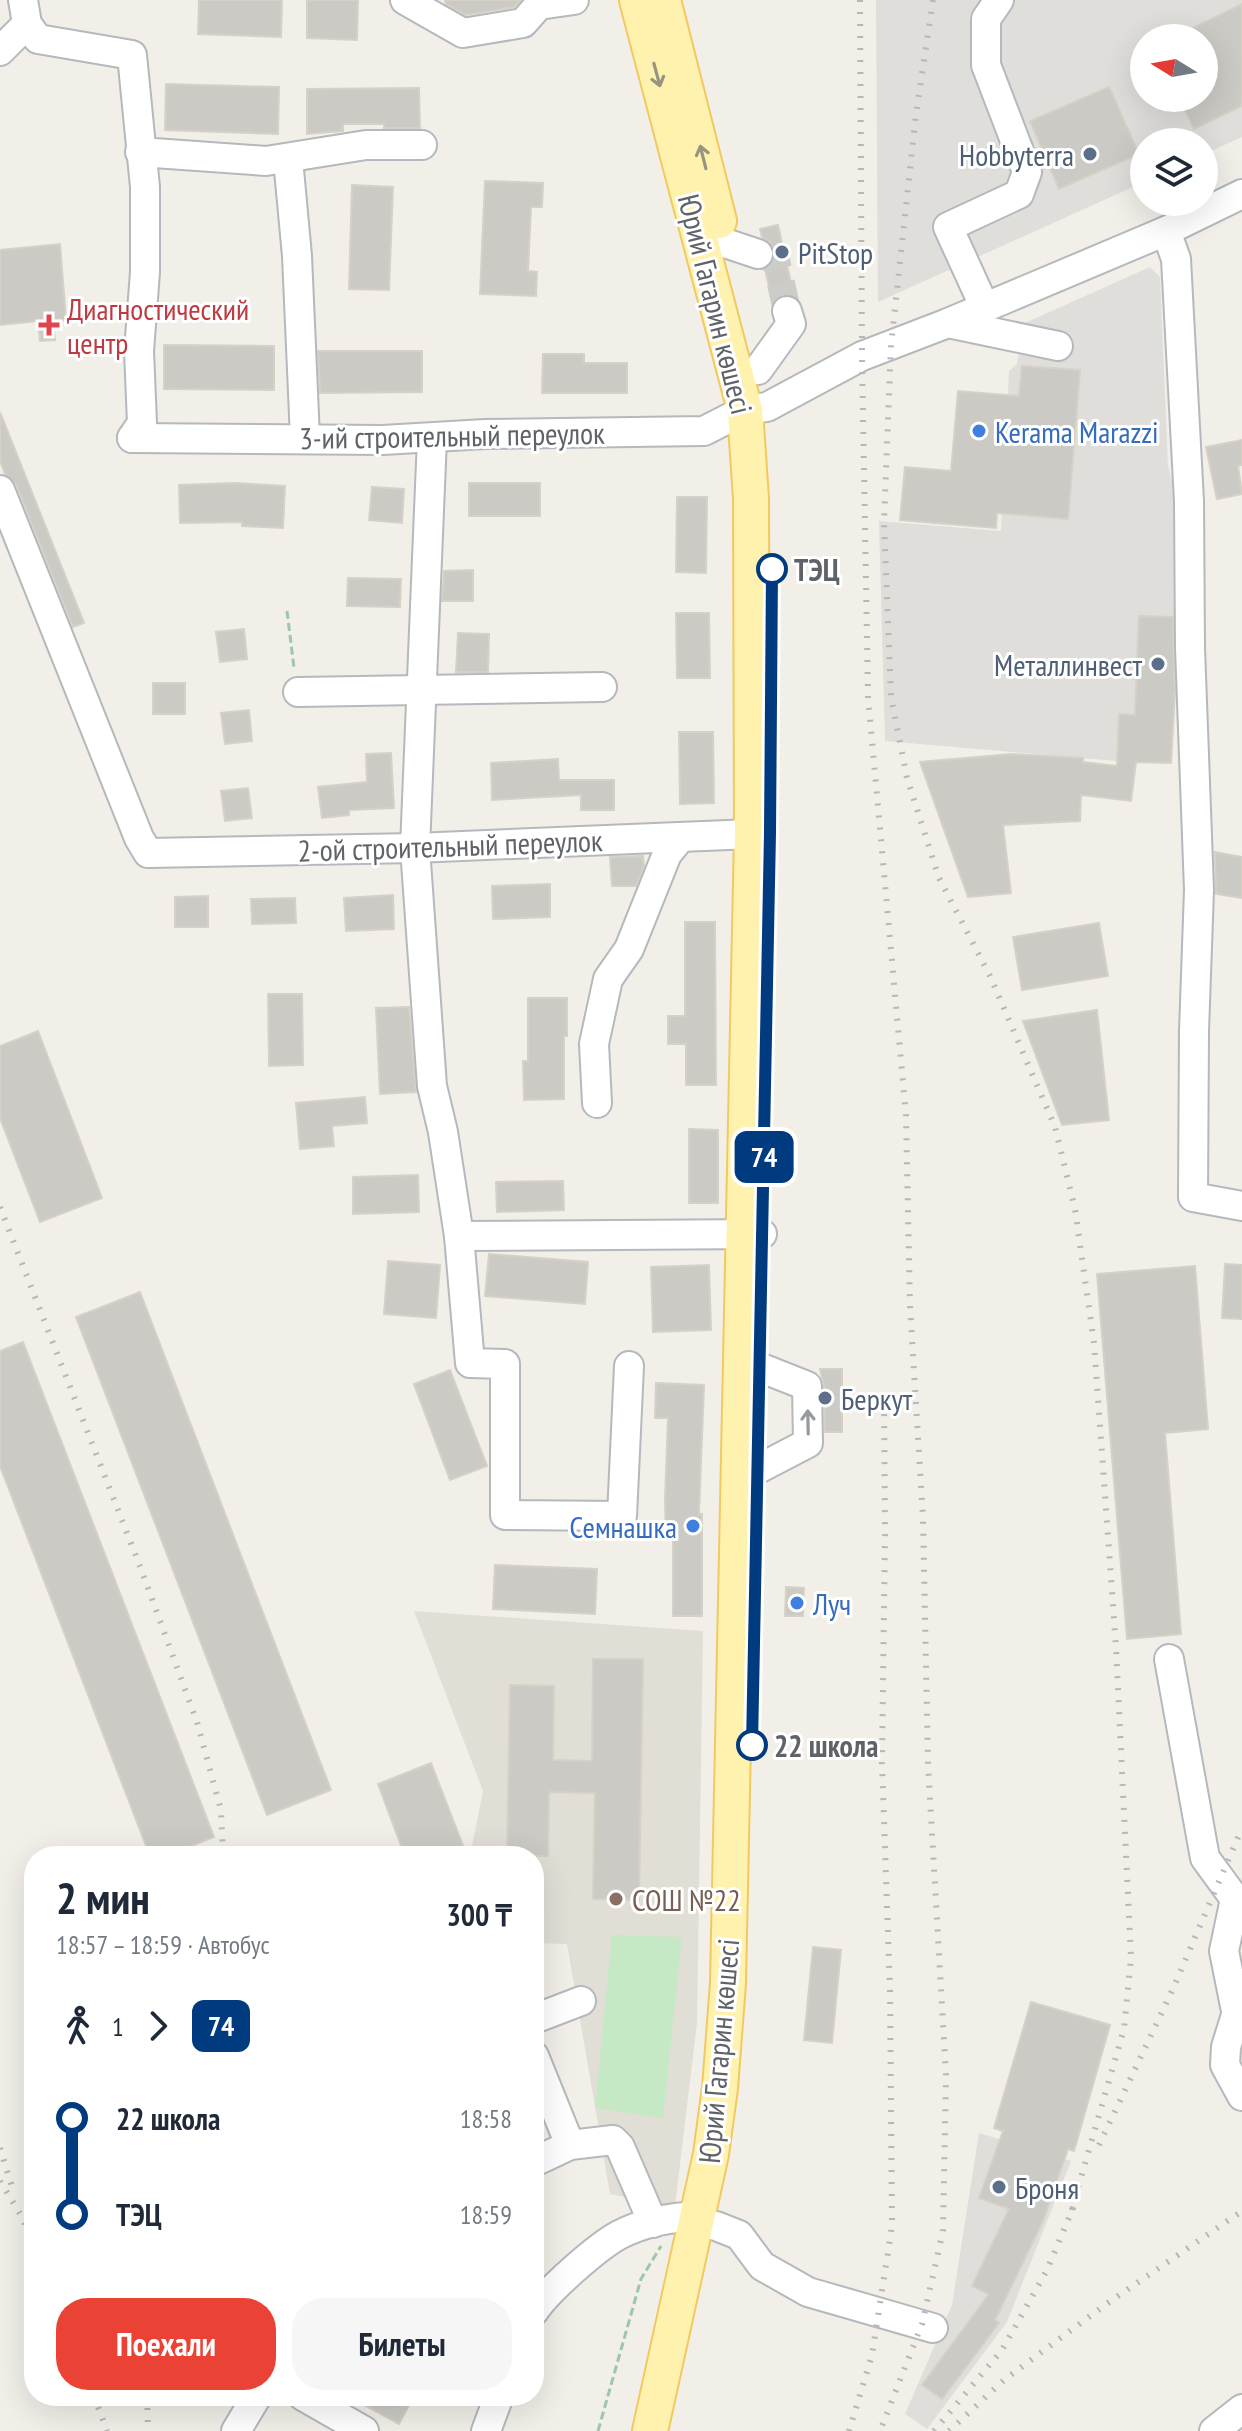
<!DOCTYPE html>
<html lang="ru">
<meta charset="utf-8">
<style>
:root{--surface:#fff;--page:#f6f6f7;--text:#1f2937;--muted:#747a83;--accent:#ea4335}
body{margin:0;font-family:"PT Sans Narrow",sans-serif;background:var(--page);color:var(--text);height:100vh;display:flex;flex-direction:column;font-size:30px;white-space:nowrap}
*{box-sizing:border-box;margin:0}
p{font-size:26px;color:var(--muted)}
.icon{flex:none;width:44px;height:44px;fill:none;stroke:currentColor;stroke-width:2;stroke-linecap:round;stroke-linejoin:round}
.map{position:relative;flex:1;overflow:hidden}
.sheet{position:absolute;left:24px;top:1846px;width:520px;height:560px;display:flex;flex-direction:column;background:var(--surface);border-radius:32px;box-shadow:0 8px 32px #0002}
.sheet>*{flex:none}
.badge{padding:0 16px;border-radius:12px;font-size:28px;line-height:52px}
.needle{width:52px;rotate:281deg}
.fabs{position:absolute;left:1130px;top:24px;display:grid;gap:16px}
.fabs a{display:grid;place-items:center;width:88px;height:88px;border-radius:50%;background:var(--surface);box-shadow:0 8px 32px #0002;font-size:40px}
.map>.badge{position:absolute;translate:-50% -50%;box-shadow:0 0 0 4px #fff}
.legs{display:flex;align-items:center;gap:12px;height:88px;padding:0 32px;font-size:26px}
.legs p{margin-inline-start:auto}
.headline{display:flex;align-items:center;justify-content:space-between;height:136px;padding:0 32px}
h1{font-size:44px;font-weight:800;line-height:60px}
.primary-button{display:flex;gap:16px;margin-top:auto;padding:16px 32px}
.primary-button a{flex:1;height:92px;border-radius:32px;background:var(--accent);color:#fff;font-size:32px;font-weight:800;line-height:92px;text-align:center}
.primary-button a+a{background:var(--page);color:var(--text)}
ul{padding:0 32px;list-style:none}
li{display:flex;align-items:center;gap:28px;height:96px;font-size:30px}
li i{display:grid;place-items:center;width:12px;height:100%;margin:0 10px;background:currentColor}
li i::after{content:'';width:20px;height:20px;margin:-10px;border:6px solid;border-radius:50%;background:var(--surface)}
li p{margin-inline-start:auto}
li:first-child i{background:linear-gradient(#0000 50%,currentColor 0)}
li:last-child i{background:linear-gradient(currentColor 50%,#0000 0)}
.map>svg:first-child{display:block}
.industrial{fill:#e0deda;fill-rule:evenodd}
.education{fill:#e1ded6}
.green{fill:#c5e8c5}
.building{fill:#cccac5;stroke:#d6d1c6;stroke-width:2}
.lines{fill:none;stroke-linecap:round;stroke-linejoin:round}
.minor-tunnel{stroke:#ccccc8;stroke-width:28;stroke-dasharray:28 14;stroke-linecap:butt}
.minor-casing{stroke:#b5b8bc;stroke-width:32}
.major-casing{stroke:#f2c960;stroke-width:38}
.path{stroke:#9cc7a9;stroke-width:3;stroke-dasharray:8 4;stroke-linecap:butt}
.minor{stroke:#fff;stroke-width:28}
.major{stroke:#fff2af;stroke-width:34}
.rail{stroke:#b6b7b8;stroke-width:6;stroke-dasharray:2 10;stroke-linecap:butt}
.oneway{stroke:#979581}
.oneway2{stroke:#979a9d}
.line-1-casing{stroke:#fff;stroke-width:18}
.line-1{stroke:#003b80;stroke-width:12}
.service-dot{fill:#5c6f8a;stroke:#fff;stroke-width:3}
.health-dot{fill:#e0444e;stroke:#fff;stroke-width:3}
.shop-dot{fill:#3f7fe0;stroke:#fff;stroke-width:3}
.stop-1-dot{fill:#fff;stroke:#003b80;stroke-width:4}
.education-dot{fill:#8d6e63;stroke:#fff;stroke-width:3}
.labels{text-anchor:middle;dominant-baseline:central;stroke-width:6;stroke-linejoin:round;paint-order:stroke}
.service-label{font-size:30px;fill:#4e5e75;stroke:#fff;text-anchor:start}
.street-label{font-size:30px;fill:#5f6368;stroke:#fff}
.health-label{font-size:30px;fill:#be3a42;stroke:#fff;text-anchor:start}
.shop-label{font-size:30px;fill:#366cbe;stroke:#fff;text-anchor:start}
.stop-label{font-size:30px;font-weight:bold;fill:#5f6368;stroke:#fff;text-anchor:start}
.education-label{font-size:30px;fill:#785e54;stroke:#fff;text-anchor:start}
</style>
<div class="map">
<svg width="1242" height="2431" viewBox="0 0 1242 2431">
<rect width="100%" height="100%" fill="#f1efe8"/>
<g class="industrial">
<path d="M876 0H1242V137L1204 154V142H1144V182L878 302ZM1144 38H1204V98H1144Z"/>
<polygon points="1150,267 1160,277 1168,466 1183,523 1171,763 1117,761 885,741 879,521 1001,531 1009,371 1017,364 1025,323"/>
<polygon points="979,2133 1071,2161 1007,2322 927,2429 905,2414 952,2305"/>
</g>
<polygon class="education" points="414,1611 703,1631 697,2023 675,2206 610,2194 567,1944 534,1943 534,1856 470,1856 483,1791"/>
<polygon class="green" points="612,1935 682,1937 663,2118 595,2108"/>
<g class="building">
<polygon points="199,0 282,0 281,37 198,34"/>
<polygon points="307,0 358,0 357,40 307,38"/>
<polygon points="445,0 521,0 514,7 466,15 446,4"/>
<polygon points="1242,4 1242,106 1194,129 1179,98 1204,98 1204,38 1172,38"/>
<polygon points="166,84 279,87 278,134 165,130"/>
<polygon points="1109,87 1139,154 1059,189 1030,121"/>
<polygon points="419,88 420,128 384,128 384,124 343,124 343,131 307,134 307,89"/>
<polygon points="485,181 543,183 542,207 531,207 528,271 537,272 536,296 480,294"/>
<polygon points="352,185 393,187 389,290 349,289"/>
<polygon points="778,225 794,296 781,295 773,303 765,269 774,260 775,251 770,242 762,237 760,229"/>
<polygon points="60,244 66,320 53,321 55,340 40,341 38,321 0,325 0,250"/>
<polygon points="164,345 274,346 274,390 164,389"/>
<polygon points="422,351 422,392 320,393 318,351"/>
<polygon points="543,354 584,354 584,363 627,363 627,393 542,393"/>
<polygon points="1022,366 1080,370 1068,519 997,513 996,528 900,520 905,467 951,471 958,391 1019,396"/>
<polygon points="0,412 84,623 73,627 16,484 5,474 0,461"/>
<polygon points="1242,440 1242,465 1238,466 1242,494 1217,499 1206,447"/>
<polygon points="235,483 285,486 283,528 242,526 242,522 180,523 179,485"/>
<rect x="469" y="483" width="71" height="33"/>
<polygon points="372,487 404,489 402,523 369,520"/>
<polygon points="677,497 707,497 706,573 676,572"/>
<polygon points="473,570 473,601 442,601 444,571"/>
<polygon points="348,578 401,579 400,607 347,606"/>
<polygon points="676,613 709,613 710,678 677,678"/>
<polygon points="1139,616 1173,617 1175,691 1171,763 1136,762 1131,801 1081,795 1080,821 1003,825 1011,893 968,897 920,762 1012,754 1083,758 1083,762 1117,766 1119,714 1135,715"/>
<polygon points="244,629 247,659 220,662 216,632"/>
<polygon points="458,633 489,634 488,672 456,672"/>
<rect x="153" y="683" width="32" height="31"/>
<polygon points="249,710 252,741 225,744 221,713"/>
<polygon points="679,732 713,732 714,803 680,804"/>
<polygon points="391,753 394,808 349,810 349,815 322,818 318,787 367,782 366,754"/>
<polygon points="558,759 559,780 614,780 614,810 581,810 581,795 492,800 491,763"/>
<polygon points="248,788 252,818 225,821 221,791"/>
<polygon points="1215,852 1242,857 1242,898 1216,894"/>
<polygon points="643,856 644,866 636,886 612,886 610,857"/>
<polygon points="550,884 550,917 493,919 492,886"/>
<polygon points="393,895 394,929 346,931 344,898"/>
<polygon points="208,896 208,927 175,927 175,897"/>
<polygon points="295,898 296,923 252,924 251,899"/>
<polygon points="685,922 715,922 716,1085 686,1085 686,1044 668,1044 668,1016 685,1016"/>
<polygon points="1099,923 1108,976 1022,990 1013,937"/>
<polygon points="268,994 302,994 303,1065 269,1066"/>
<polygon points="528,998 567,998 567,1036 564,1036 564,1099 524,1100 523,1061 528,1061"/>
<polygon points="409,1007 416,1092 380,1094 376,1008"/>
<polygon points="1097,1010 1109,1120 1062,1125 1023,1021"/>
<polygon points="38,1031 102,1198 40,1222 0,1118 0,1046"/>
<polygon points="365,1097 367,1123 332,1126 334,1146 300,1149 296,1103"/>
<polygon points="689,1129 718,1130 718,1203 689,1203"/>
<polygon points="418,1175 419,1212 353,1214 353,1177"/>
<polygon points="563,1181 564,1210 497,1212 496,1182"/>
<polygon points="489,1254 588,1262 585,1304 485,1296"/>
<polygon points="388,1261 440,1265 436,1318 384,1314"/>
<polygon points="1225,1264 1242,1265 1242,1319 1222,1318"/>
<polygon points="709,1265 711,1330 653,1332 651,1267"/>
<polygon points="1195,1266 1208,1429 1165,1433 1181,1634 1127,1639 1097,1274"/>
<polygon points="140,1292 331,1790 267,1815 76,1317"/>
<polygon points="23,1342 214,1837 166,1856 150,1856 0,1466 0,1351"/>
<polygon points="820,1369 842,1369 842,1432 825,1432 824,1386"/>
<polygon points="450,1370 487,1466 450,1480 414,1384"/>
<polygon points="656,1383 704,1385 699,1514 702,1514 702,1616 673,1616 673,1539 666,1539 665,1500 668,1418 655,1418"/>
<polygon points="495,1565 597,1569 595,1614 493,1609"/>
<polygon points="786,1587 804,1588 803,1616 785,1616"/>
<polygon points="593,1659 643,1659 639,1900 593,1899 595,1793 549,1792 548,1856 507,1856 510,1685 554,1686 553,1760 592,1761"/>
<polygon points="431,1763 465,1851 452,1856 405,1856 378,1784"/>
<polygon points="813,1947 841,1950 832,2043 804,2040"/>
<polygon points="1031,2002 1110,2025 1074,2151 1068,2149 1043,2221 995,2320 999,2323 942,2399 922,2385 989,2294 972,2286 1009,2209 979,2198 1003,2131 994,2128"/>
<polygon points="348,2396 414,2396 399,2424"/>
</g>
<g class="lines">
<polyline class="minor-tunnel" points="758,254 776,260 787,311"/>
<defs>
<g id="minor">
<polyline points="23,0 27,24 38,39 132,55 145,187 145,272 139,351 142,423 132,438"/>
<polyline points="405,0 463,33 523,23 539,5 574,0"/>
<polyline points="0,51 27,24"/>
<polyline points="140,152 266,161 366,145 422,145"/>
<polyline points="288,159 297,256 305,438"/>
<polyline points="1166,231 1176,259 1189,501 1190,648 1199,890 1194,1031 1193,1197 1242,1206"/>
<polyline points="725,243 758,254"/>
<polyline points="985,308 948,227 1019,194 1027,172 986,65 986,19 999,0"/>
<polyline points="948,323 1058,346"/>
<polyline points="758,370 791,324 787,311"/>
<polyline points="132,438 383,440 485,434 704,431 745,410 767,407 862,356 948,323 1166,231 1242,194"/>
<polyline points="432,438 415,848 432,1086 443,1132 459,1236 470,1363 505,1364 505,1515 622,1516 629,1366"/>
<polyline points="0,490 139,838 148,853 415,848 752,834"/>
<polyline points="298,692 602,687"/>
<polyline points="597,1103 594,1044 608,979 629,949 667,854 681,837"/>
<polyline points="459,1236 762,1234"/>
<polyline points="758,1469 808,1443 807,1386 759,1367"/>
<polyline points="1169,1659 1205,1858 1235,1899 1224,1951 1236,2011"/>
<polyline points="1242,1996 1226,2047 1225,2065 1242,2096"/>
<polyline points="534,2019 581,2001"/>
<polyline points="534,2056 570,2145"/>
<polyline points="534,2162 570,2145 613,2140 620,2147 653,2223"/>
<polyline points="716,2226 739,2235 762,2266 808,2292 933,2328"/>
<path d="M534 2311C548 2290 597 2247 619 2235 642 2223 672 2217 699 2216"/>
<polyline points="303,2396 364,2431"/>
<polyline points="236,2431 257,2396"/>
<polyline points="486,2431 499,2396"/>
<polyline points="1214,2431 1242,2409"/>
</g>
<g id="major">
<polyline points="637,0 745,410 751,499 752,834 728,1983 720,2088 711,2154 650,2431"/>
<polyline points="663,0 719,221"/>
</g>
</defs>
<use href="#minor" class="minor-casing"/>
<use href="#major" class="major-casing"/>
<g class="path">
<polyline points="287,611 294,668"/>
<polyline points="598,2431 641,2279 661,2246"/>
</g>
<use href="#minor" class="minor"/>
<use href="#major" class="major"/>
<g class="rail">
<polyline points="860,0 862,356 868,696 906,1116 910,1306 923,1518 928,1764 946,2075 943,2231 922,2324 880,2431"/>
<polyline points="933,0 916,114 891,345 884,522 891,697 907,778 939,878 990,976 1055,1127 1075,1209 1094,1343 1116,1647 1131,1957 1124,2029 1071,2212"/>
<polyline points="0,1207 141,1569 197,1722 221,1810 223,1856"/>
<polyline points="1099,2145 1172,1991 1242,1828"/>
<polyline points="0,2148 13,2190"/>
<polyline points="0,2181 22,2217 34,2247"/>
<polyline points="94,2396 107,2431"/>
<polyline points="147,2396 148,2431"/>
<polyline points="849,2431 872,2355 892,2226 890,1990 882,1763 885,1536 884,1394"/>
<polyline points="934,2431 1002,2350 1047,2270 1076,2201"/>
<polyline points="949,2431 1004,2380 1105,2305 1242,2211"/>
</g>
</g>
<defs><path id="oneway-shaft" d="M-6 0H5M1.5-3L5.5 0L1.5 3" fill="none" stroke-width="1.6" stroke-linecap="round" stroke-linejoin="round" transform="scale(2)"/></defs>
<g class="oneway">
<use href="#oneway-shaft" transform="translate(657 75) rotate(75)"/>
<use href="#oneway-shaft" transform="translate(703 157) rotate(-104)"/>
</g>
<use class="oneway2" href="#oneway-shaft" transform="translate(808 1422) rotate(-91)"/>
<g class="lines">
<defs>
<polyline id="line-1" points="752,1745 770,833 772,569"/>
</defs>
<use href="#line-1" class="line-1-casing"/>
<use href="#line-1" class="line-1"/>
</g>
<g class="service-dot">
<circle cx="1090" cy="154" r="8"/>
<circle cx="782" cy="252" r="8"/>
<circle cx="1158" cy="664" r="8"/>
<circle cx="825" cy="1398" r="8"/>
<circle cx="999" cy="2187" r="8"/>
</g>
<path class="health-dot" d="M45 313h8v8h8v8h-8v8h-8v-8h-8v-8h8z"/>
<g class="shop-dot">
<circle cx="979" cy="431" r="8"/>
<circle cx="693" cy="1526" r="8"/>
<circle cx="797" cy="1603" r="8"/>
</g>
<g class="stop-1-dot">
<circle cx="772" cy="569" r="14"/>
<circle cx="752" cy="1745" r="14"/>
</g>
<circle class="education-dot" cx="616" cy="1899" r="8"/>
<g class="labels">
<g class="service-label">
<text x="1074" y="154" text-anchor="end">Hobbyterra</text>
<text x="798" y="252">PitStop</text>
<text x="1142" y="664" text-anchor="end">Металлинвест</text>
<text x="841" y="1398">Беркут</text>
<text x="1015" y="2187">Броня</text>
</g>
<g class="street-label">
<text transform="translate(716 304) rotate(76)">Юрий Гагарин көшесі</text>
<text transform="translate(452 435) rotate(-1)">3-ий строительный переулок</text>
<text transform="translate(450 845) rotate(-2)">2-ой строительный переулок</text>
<text transform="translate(718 2051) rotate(-85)">Юрий Гагарин көшесі</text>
</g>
<g class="health-label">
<text x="67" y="308">Диагностический<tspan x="67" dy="34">центр</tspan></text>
</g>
<g class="shop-label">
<text x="995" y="431">Kerama Marazzi</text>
<text x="677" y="1526" text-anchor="end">Семнашка</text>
<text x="813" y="1603">Луч</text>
</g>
<g class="stop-label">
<text x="794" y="569">ТЭЦ</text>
<text x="774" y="1745">22 школа</text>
</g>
<g class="education-label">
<text x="632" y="1899">СОШ №22</text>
</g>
</g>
</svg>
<div class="fabs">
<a><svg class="needle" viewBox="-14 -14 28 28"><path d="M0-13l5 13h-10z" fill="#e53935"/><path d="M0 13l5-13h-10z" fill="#747a83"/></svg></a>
<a><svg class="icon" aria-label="layers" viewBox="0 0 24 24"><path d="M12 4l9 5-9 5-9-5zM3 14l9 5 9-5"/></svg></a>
</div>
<b class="badge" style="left:764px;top:1157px;background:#003b80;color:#fff">74</b>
<section class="sheet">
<div class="headline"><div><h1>2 мин</h1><p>18:57 – 18:59 · Автобус</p></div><b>300 ₸</b></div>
<div class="legs"><svg class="icon" aria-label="walk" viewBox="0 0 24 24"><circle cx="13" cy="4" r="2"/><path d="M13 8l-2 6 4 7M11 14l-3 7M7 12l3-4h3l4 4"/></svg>1<svg class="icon" aria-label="forward" viewBox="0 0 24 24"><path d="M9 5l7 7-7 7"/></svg><b class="badge" style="background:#003b80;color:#fff">74</b></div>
<ul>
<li><i style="color:#003b80"></i><b>22 школа</b><p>18:58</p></li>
<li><i style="color:#003b80"></i><b>ТЭЦ</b><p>18:59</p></li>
</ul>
<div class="primary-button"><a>Поехали</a><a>Билеты</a></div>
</section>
</div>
